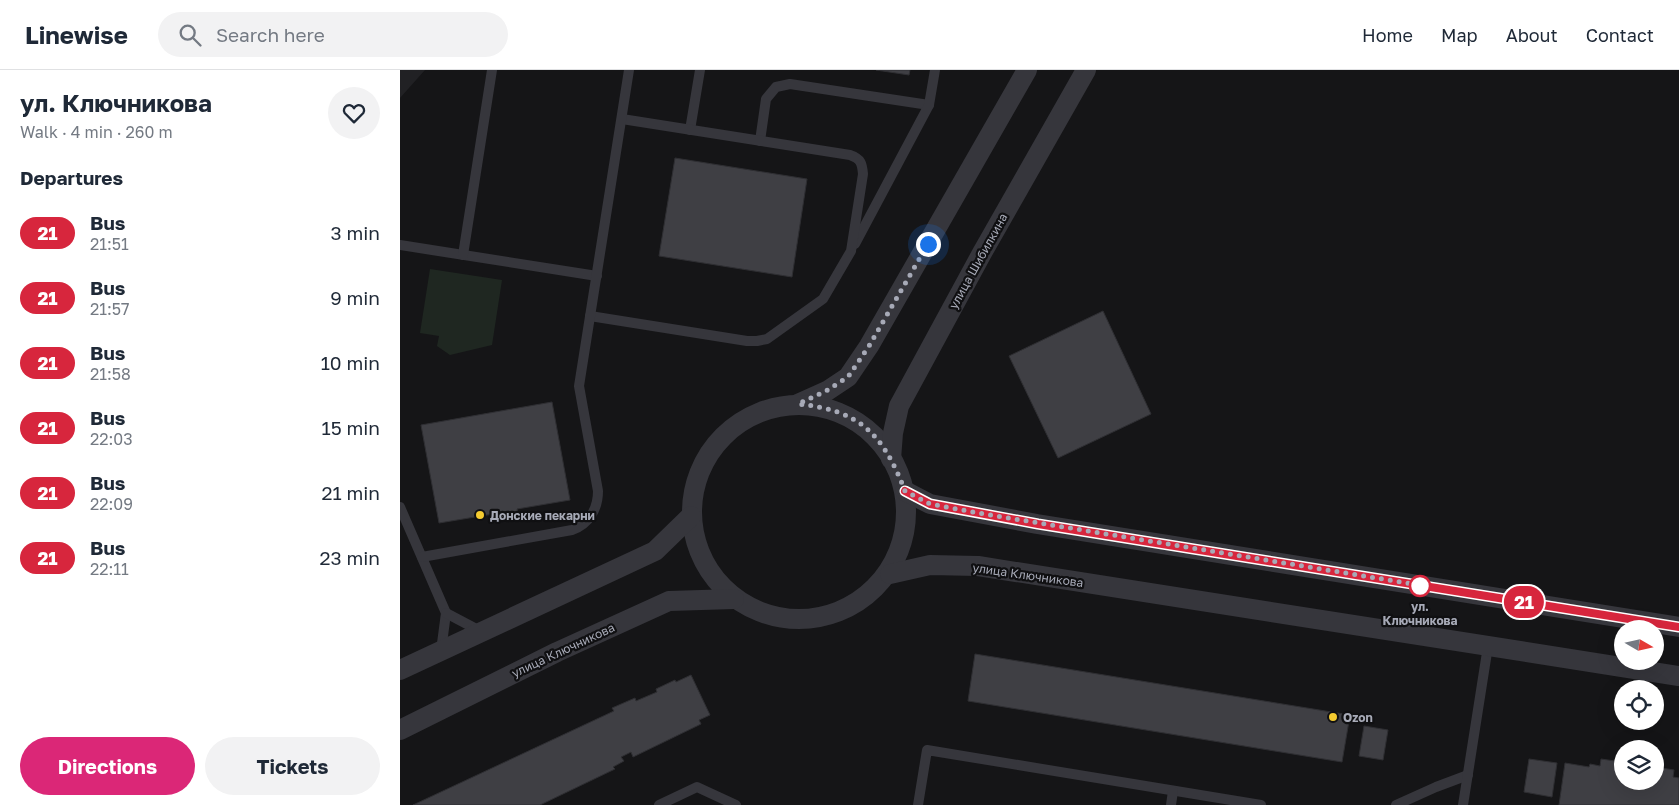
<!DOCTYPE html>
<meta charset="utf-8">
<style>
:root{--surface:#fff;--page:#f2f2f3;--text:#1f2937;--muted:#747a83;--line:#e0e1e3;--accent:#db2777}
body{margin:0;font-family:"Golos Text",sans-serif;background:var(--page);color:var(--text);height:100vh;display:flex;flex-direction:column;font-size:19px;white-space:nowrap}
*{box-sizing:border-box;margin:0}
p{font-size:16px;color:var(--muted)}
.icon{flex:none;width:28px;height:28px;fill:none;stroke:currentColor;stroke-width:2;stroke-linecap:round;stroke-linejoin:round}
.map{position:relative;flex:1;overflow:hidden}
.details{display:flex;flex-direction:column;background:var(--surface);width:400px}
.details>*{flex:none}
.badge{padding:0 10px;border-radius:16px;font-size:18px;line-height:32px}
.needle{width:32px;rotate:99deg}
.tools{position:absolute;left:1214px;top:550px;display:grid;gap:10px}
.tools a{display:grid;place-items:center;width:50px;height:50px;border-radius:50%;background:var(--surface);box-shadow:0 5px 20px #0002;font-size:25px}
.you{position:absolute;width:25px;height:25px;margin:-12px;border:4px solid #fff;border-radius:50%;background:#1a73e8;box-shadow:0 0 0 8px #1a73e833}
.map>.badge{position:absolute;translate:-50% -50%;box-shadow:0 0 0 2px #fff}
h2{padding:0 20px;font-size:19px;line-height:45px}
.round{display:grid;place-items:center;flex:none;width:52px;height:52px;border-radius:26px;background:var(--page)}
.summary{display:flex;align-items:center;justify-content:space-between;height:85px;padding:0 20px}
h1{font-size:24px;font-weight:700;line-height:38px}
.action{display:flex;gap:10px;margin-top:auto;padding:10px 20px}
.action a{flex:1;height:58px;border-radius:30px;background:var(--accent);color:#fff;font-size:20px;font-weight:700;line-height:58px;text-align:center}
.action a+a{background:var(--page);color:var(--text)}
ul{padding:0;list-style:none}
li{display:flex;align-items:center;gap:15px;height:65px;padding:0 20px}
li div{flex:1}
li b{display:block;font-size:19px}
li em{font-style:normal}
li .badge{min-width:55px;font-weight:700;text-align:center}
header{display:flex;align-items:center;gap:30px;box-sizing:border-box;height:70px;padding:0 25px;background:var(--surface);border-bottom:1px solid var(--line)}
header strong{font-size:24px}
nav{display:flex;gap:28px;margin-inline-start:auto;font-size:18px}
.search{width:350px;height:45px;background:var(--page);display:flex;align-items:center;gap:12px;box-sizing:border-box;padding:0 18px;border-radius:28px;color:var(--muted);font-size:19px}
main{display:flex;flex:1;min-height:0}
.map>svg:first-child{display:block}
.built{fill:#212124}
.green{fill:#1f2721}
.building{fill:#3f3f44;stroke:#2f2f33}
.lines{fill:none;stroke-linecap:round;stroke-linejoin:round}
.lane{stroke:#36363c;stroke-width:10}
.street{stroke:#36363c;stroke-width:20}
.line-casing{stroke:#fff;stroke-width:11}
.line{stroke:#d7263d;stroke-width:8}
.walk{stroke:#a7aab7;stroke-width:5;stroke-dasharray:0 9}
.poi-dot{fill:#f4cb30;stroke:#101012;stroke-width:2}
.stop-dot{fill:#fff;stroke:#d7263d;stroke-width:2.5}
.labels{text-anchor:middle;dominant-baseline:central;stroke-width:4.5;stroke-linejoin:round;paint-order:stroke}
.street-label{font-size:12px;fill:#a7aab7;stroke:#101012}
.poi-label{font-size:12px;font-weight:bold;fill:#a7aab7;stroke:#101012;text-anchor:start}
.stop-label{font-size:12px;font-weight:bold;fill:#a7aab7;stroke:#101012}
</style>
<header>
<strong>Linewise</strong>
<div class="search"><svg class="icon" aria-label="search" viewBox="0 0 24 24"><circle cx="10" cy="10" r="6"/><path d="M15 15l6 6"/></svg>Search here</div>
<nav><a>Home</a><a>Map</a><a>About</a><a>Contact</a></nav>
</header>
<main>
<section class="details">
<div class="summary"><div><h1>ул. Ключникова</h1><p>Walk · 4 min · 260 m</p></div><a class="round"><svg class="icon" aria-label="heart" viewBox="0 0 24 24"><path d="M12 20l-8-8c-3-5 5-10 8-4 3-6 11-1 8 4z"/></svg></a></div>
<h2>Departures</h2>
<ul>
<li><span class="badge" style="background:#d7263d;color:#fff">21</span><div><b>Bus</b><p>21:51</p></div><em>3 min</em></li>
<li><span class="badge" style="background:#d7263d;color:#fff">21</span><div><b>Bus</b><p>21:57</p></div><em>9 min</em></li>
<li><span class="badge" style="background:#d7263d;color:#fff">21</span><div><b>Bus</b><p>21:58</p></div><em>10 min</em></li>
<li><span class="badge" style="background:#d7263d;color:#fff">21</span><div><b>Bus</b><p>22:03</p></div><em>15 min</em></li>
<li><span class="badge" style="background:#d7263d;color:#fff">21</span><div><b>Bus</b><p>22:09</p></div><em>21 min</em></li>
<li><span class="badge" style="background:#d7263d;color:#fff">21</span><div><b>Bus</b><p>22:11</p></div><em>23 min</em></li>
</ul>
<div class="action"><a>Directions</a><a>Tickets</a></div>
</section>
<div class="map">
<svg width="1279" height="735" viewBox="0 0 1279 735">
<rect width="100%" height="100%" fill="#151517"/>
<polygon class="built" points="0,0 25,0 0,28"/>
<polygon class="green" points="30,199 102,210 92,275 50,285 37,276 39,266 20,263"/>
<g class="building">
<polygon points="476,0 510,0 509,5"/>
<polygon points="275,88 407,109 392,207 259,186"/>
<polygon points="703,241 751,344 658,388 609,286"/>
<polygon points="152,332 170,430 117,439 119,447 95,451 93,444 39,453 21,355"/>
<polygon points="575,584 950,645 942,692 568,631"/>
<polygon points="291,605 310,645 299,650 301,654 233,687 231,682 221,687 224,691 213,697 215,699 140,735 13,735 214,641 212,638 235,628 236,631 257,622 256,619 275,610 276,612"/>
<polygon points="964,656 988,660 983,690 959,686"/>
<polygon points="1129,689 1157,693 1152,727 1124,722"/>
<polygon points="1201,689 1222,692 1222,711 1255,711 1255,697 1274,700 1273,707 1279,708 1279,735 1159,735 1165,693 1189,697 1190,694 1200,696"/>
</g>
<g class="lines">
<g class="lane">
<polyline points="290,60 300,0"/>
<polyline points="360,71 366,29 376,17 390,14 529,35"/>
<polyline points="455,174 529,35 535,0"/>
<polyline points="0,175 197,206"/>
<polyline points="63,185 92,0"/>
<path d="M190 246 347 271H357L367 269 423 229 451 181 463 104C462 93 461 89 450 85L222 49"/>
<polyline points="0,437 46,543 41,581"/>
<path d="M22 487 172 460C189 454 198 439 198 421L179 316 229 0"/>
<polyline points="46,543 82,562"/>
<polyline points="259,735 297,717 336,735"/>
<polyline points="518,735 527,680 861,735"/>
<polyline points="771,735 773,721"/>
<polyline points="996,735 1036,717 1068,705"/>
<polyline points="1063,735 1088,576"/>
</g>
<g class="street">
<polyline points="398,334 427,321 448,307 469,276 627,0"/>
<circle cx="399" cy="442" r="107"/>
<polyline points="491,389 493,363 499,336 582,183 686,0"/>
<polyline points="505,421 530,434 637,454 1279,557"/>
<polyline points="490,504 530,495 578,496 1279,606"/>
<polyline points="0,600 255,481 291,446"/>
<polyline points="0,660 157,582 269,531 334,529"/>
</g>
</g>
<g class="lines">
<defs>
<polyline id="line" points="505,421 530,434 638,454 1279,557"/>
</defs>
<use href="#line" class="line-casing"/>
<use href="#line" class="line"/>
<path class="walk" d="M528 174 469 276 448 307 426 321 398 334C460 340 483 364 505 421L530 434 584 444 1025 516H1020"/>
</g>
<g class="poi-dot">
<circle cx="80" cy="445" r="5"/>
<circle cx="933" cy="647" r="5"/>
</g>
<circle class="stop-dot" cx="1020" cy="516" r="10"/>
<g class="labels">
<g class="street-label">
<text transform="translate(578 191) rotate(-61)">улица Шибилкина</text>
<text transform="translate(628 505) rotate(8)">улица Ключникова</text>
<text transform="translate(163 580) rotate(-25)">улица Ключникова</text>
</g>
<g class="poi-label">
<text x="90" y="445">Донские пекарни</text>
<text x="943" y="647">Ozon</text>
</g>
<g class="stop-label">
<text x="1020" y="536">ул.<tspan x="1020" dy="14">Ключникова</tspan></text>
</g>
</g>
</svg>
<div class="tools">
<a><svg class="needle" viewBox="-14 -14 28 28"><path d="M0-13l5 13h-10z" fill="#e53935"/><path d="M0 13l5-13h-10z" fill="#747a83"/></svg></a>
<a><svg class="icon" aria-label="locate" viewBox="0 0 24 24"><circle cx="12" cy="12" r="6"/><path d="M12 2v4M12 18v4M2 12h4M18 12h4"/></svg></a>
<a><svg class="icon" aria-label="layers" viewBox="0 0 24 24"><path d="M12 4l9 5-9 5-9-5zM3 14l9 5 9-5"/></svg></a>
</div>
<div class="you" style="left:528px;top:174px"></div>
<b class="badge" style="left:1124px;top:532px;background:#d7263d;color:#fff">21</b>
</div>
</main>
